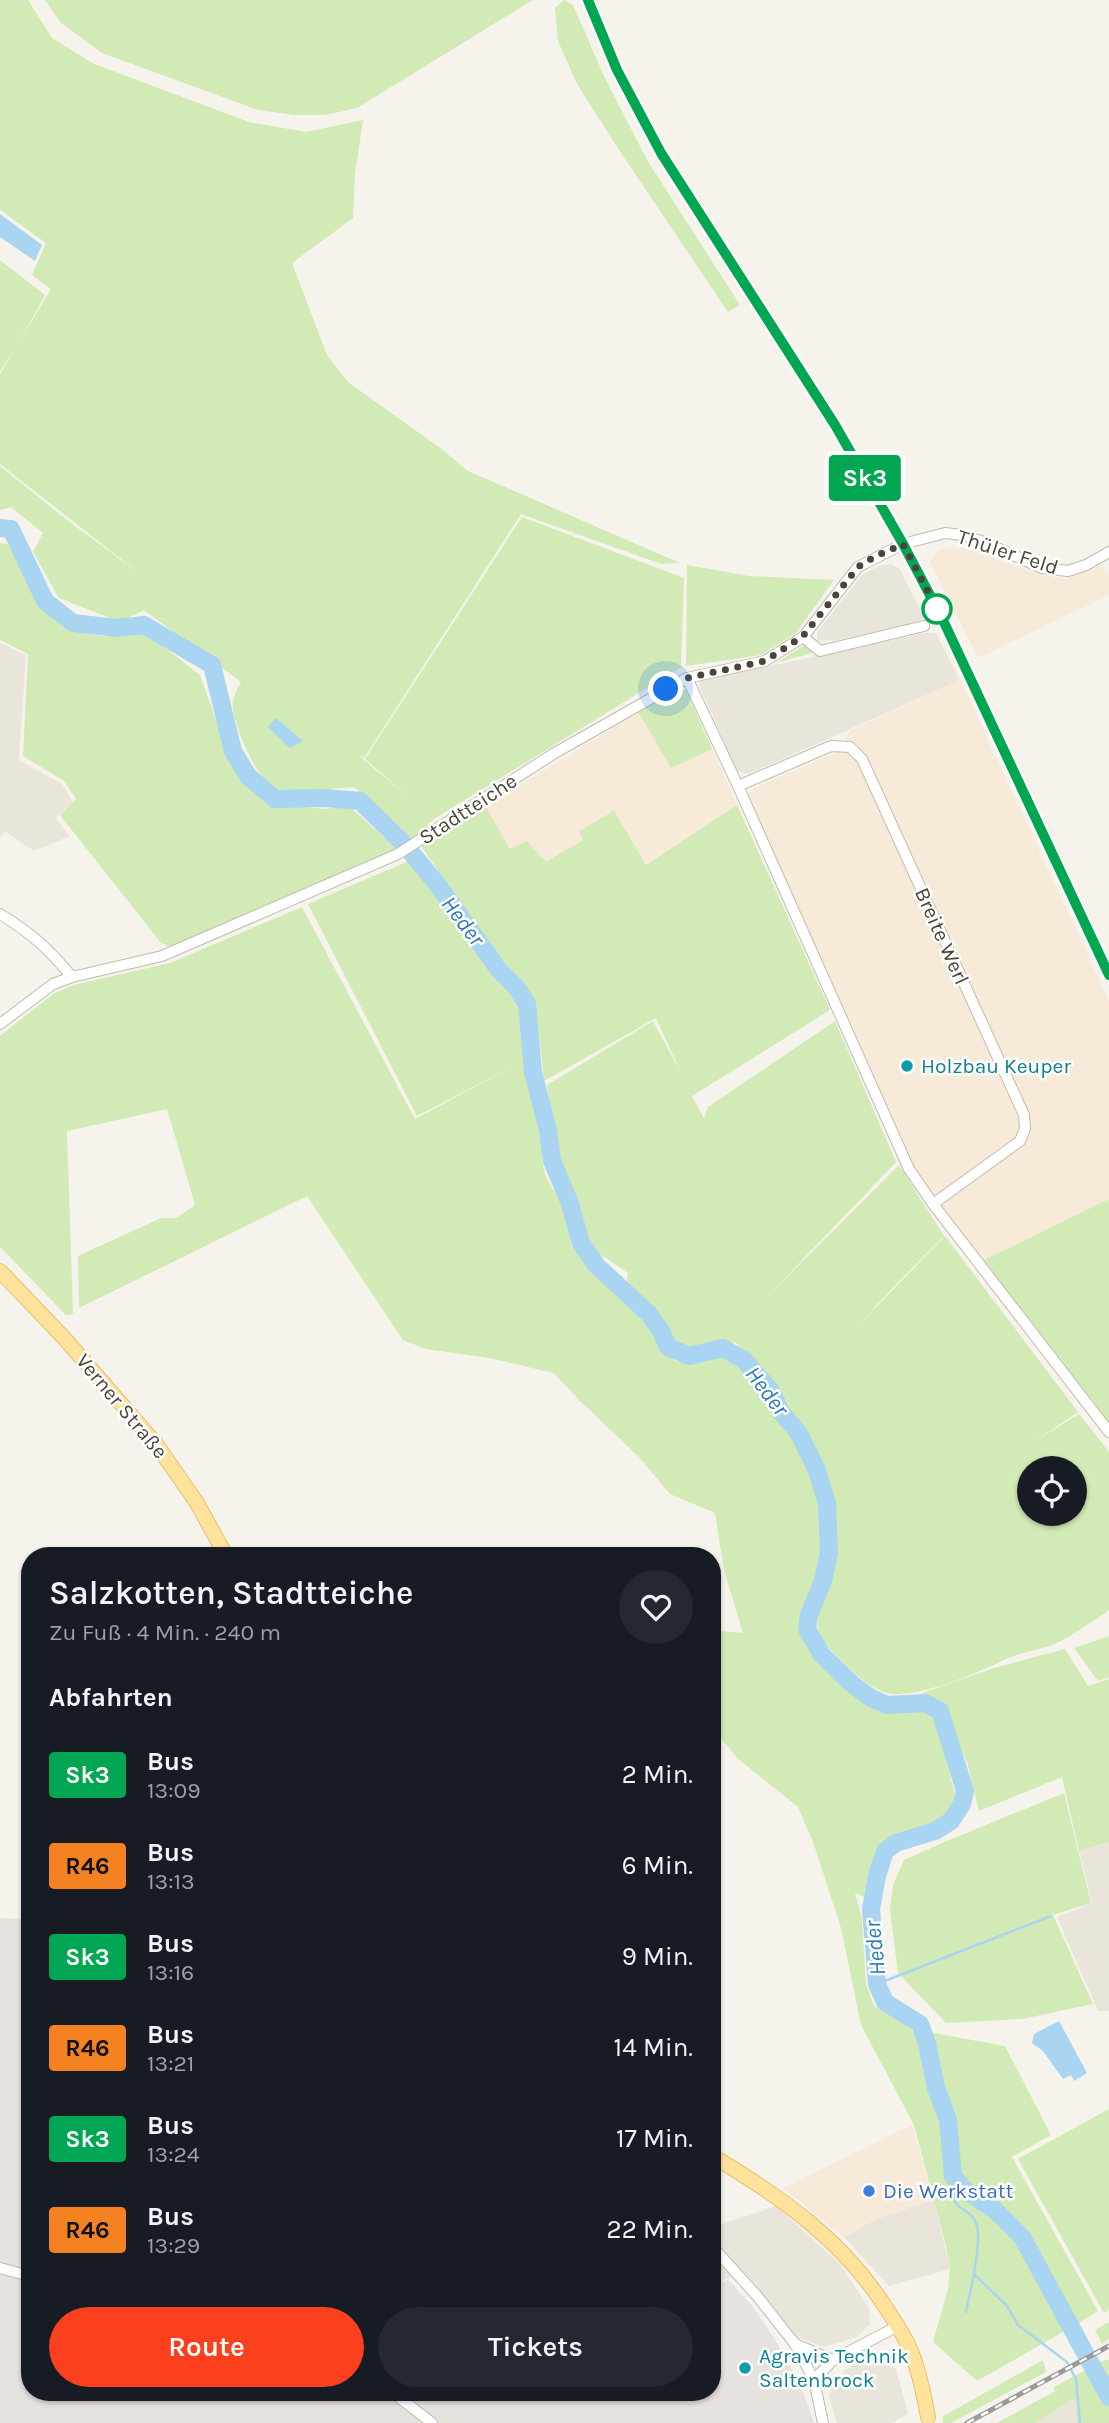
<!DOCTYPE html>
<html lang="de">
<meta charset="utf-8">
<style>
:root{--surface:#171b24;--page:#242831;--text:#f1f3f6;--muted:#9ea1a6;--accent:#fc3f1d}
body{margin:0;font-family:Karla,sans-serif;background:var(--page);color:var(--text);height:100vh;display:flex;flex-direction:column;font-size:26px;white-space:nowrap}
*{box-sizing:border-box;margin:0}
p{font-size:23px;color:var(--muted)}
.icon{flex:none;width:38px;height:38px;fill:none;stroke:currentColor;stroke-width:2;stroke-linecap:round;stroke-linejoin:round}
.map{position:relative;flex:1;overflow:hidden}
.panel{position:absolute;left:21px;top:1547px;width:700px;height:854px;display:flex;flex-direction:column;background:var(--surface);border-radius:28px;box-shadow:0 2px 5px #0004}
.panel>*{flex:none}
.badge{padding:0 14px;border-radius:5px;font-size:24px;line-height:46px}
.buttons{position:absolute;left:1017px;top:1456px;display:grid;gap:14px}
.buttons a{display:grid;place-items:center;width:70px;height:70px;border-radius:50%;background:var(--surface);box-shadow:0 2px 5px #0004;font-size:35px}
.you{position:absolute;width:35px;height:35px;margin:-18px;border:5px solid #fff;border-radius:50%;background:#1a73e8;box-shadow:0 0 0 10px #1a73e833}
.map>.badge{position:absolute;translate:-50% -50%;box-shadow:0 0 0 4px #fff}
h2{padding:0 28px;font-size:26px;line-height:63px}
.round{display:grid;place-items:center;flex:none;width:74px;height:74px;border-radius:37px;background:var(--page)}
.head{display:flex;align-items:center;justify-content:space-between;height:119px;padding:0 28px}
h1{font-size:33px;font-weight:600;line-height:52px}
.primary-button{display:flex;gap:14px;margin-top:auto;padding:14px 28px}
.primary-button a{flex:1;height:80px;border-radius:42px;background:var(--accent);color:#fff;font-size:28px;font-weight:600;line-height:80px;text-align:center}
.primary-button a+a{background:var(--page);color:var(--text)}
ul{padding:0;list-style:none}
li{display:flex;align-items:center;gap:21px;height:91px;padding:0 28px}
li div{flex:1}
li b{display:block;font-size:26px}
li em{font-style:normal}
li .badge{min-width:77px;font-weight:700;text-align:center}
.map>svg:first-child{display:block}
.residential{fill:#eae5da}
.commercial{fill:#f7ead8}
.industrial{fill:#e6e2dd}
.green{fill:#d2eab5;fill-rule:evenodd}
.water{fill:#a9d4f2}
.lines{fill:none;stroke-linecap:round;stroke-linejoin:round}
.stream{stroke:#a9d4f2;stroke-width:2.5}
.river{stroke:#a9d4f2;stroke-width:18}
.minor-casing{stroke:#c2bbae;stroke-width:12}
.major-casing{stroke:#e6c16a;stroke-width:16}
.minor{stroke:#fff;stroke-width:10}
.major{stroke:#ffe39c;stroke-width:14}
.rail-casing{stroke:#9a9a9a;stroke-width:5}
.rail{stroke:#fff;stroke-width:2.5;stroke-dasharray:8;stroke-linecap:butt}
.line-casing{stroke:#fff;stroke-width:16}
.line{stroke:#00a651;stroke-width:10}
.walk{stroke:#4b4439;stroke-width:7;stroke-dasharray:0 12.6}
.stop-dot{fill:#fff;stroke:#00a651;stroke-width:3.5}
.culture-dot{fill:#0f9aa8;stroke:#fff;stroke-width:2.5}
.shop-dot{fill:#3f7fe0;stroke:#fff;stroke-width:2.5}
.labels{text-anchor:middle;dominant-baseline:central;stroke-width:5;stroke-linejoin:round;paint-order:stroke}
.street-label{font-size:21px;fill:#4b4439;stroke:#fff}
.culture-label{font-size:21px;fill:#0d838f;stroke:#fff;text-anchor:start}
.shop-label{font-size:21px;fill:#366cbe;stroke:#fff;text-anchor:start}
.water-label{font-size:23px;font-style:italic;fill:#2e7ab2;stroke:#fff}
</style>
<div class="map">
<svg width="1109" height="2423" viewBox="0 0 1109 2423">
<rect width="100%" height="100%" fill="#f6f3ec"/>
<g class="residential">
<polygon points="892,564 900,569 924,618 912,624 836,640 817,641 817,632 862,575 879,566"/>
<polygon points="925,633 936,633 960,680 749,774 737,771 699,685 700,681"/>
<polygon points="0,642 26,656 19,760 62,784 73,802 55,818 70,836 34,851 5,831 0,838"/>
<polygon points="1109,1842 1109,2011 1098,2011 1057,1917 1092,1903 1079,1851"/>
<polygon points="934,2200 950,2269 889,2286 844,2237 876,2219"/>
<polygon points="776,2206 839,2263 869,2308 870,2324 857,2337 823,2347 797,2337 744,2272 712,2285 712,2227"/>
<polygon points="875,2359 896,2369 908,2414 891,2423 837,2423 829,2397 832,2386 844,2371 861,2361"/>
<polygon points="1075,2398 1077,2423 1036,2423"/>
</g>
<g class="commercial">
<polygon points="970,547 1021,569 1066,579 1102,565 1109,575 1109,595 978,658 930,562 939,549"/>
<polygon points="960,680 1109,1001 1109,1199 982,1261 914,1166 747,796 754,788 837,752 851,730"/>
<polygon points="638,712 671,768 712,749 737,805 646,865 579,831 583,840 546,863 510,849 486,807"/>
<polygon points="912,2125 934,2200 876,2219 844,2237 783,2188"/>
</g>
<polygon class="industrial" points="0,1918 30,1920 30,2392 712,2392 712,2286 728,2280 754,2308 779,2346 802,2389 814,2423 0,2423"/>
<g class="green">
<path d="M0 0H28L52 38 94 64 249 122 306 132 363 120 355 174 353 218 292 263 327 355 348 382 439 447 468 471 680 563 661 564 521 514 364 758 358 755 418 805 365 759 522 517 684 578 681 667 434 819 427 825 429 828 414 841 354 787C333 788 291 796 273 788 258 781 230 719 233 702 234 695 238 688 241 682L144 610 120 622 59 598 33 552 43 533 11 507 0 510V466L67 520 144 577 0 464V374L51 289 32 275 46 243 0 210Z"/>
<polygon points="45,0 533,0 357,108 325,115 295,115 258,110 102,53 61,23"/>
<polygon points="564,0 573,5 604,76 647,160 740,305 728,312 617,147 576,82 558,41 555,8"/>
<polygon points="0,260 45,295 17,346 0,371"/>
<path d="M0 543 8 544C19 564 29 588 43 605 69 638 108 640 146 633L200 675 228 754 244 781 272 804 325 809 349 806 397 849 172 947 161 943 60 815 76 799 64 781 23 756 28 654 0 640Z"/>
<polygon points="687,565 749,576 834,580 796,633 761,655 686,666"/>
<polygon points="806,644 812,653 776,663"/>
<polygon points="675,690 686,690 712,749 671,768 638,712"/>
<path d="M737 805 830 1010 692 1096 704 1119 708 1107 835 1021 896 1162 764 1300 899 1165 944 1236 897 1283 854 1330 945 1236 1078 1412 1032 1443 1079 1414 1109 1452V1610C1093 1621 1076 1633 1059 1642 1043 1650 1024 1651 1008 1658 981 1671 917 1700 887 1693 868 1688 852 1671 839 1658 819 1639 812 1629 822 1603L814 1615 805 1611 809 1599C805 1608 802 1616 802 1626 804 1654 859 1702 885 1710 897 1713 912 1710 924 1707L935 1714 957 1803 945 1817 880 1847 864 1897 855 1893 862 1919 866 1984 874 2006C927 2033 917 2035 930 2088 933 2100 941 2110 943 2123 947 2139 943 2159 949 2176 954 2191 981 2203 993 2213 1028 2242 1049 2288 1070 2328L977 2381 933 2342 948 2289 950 2269 946 2246 914 2125 861 2025 841 1928 813 1842 798 1807 737 1758 712 1727V1630L743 1633 724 1570 715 1513 670 1494 639 1457 580 1401 554 1373 489 1358 426 1349 403 1340 307 1196 79 1308 78 1256 161 1218H176L195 1205 167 1109 67 1131 73 1314 66 1315 0 1247V1036L53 994 73 985 170 963 302 907 415 1119 521 1062 417 1116 308 904 409 861 433 889 522 1007 527 1035V1070L542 1132V1160L546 1178 562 1203 572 1246 595 1274 644 1317 666 1353 677 1362C690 1360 708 1353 721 1355 750 1358 775 1416 792 1436L778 1386 735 1342 695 1348 676 1343 656 1315 627 1283 628 1273 600 1254 588 1243 576 1202 558 1163 547 1085 653 1021 681 1073 656 1018 544 1081 539 1033 531 996 474 922 421 846 486 807 510 849 527 841 546 862 583 840 579 831 614 811 646 865ZM1029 1468H1074V1514H1029Z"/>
<polygon points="1109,1199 1109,1424 982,1261"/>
<polygon points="1109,1636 1109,1677 1098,1681 1074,1648"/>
<polygon points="1065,1649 1088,1686 1109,1679 1109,1842 1079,1851 1062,1777 979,1811 968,1765 943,1705 922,1693 994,1668"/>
<polygon points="1064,1793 1091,1903 1053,1915 1093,2004 1022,2019 946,2023 898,1973 890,1910 893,1885 904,1860 942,1843"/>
<path d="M928 2032 1005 2046 1051 2135 1012 2157 1098 2311 1077 2324C1061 2293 1038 2245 1013 2222 995 2204 973 2191 955 2172L952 2121 940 2086 932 2043Z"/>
<polygon points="1109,2109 1109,2310 1104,2313 1018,2159"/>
<polygon points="1109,2322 1109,2339 1102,2344 1095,2330"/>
<polygon points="1043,2360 1046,2372 951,2423 943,2423 942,2417"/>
<polygon points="1104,2360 1109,2360 1109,2423 1077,2423 1075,2398 1036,2423 997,2423 1055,2391 1054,2387"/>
</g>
<g class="water">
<polygon points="0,214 42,245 35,261 0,237"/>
<polygon points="276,718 303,741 290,748 268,727"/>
<polygon points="1059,2021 1087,2073 1074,2081 1071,2075 1063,2079 1043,2051 1032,2043 1034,2034"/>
</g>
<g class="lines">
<g class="stream">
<polyline points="877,1984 1051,1916"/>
<path d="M957 2181C947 2215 967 2202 976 2223 981 2236 976 2259 974 2274L1007 2306 1018 2325 1067 2362 1076 2379 1080 2423"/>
<polyline points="966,2312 974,2274"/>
<polyline points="1097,2374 1109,2377"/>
</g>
<polyline class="river" points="0,528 11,529 45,601 73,623 117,628 144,625 212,665 233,751 248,776 275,799 326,798 360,801 405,845 437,884 499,970 517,988 527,1004 533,1072 548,1130 552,1161 569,1201 581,1243 597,1266 649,1314 661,1331 668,1347 689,1356 723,1348 744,1360 771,1391 781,1412 798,1432 816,1468 827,1503 829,1553 823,1581 809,1615 807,1629 822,1655 852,1684 871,1698 887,1705 925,1703 940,1711 965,1791 962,1804 951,1821 935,1831 896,1843 885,1851 877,1876 871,1909 877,1984 885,2002 920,2024 927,2043 936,2088 948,2120 953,2176 965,2190 996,2211 1022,2237 1109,2397"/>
<defs>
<g id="minor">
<polyline points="803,637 820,651 924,626"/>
<polyline points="687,678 738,786 909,1169 933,1204 1109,1432"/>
<polyline points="738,786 831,746 850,747 862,759 1024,1115 1025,1129 1020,1141 933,1204"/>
<path d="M0 914C31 933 49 949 72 977"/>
<polyline points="0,1024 53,984 72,977 162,956 398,854 553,754 687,678 765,661 803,637 858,567 903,544 945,533 962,535 984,542 1042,568 1068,571 1086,565 1109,552"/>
<polyline points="712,2246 757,2296 795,2344 833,2360"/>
<polyline points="0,2268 30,2276"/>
<polyline points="795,2344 814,2380 823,2423"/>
<polyline points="814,2380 833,2360 898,2326"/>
<polyline points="392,2392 432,2423"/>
</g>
<g id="major">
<polyline points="588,0 617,70 661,153 835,425 903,544 942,618 1109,975"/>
<polyline points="0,1271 65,1339 156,1444 197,1503 226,1556"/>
<path d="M712 2156C782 2197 845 2242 888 2311 897 2325 907 2339 912 2354 920 2374 924 2395 928 2417"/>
</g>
</defs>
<use href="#minor" class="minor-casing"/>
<use href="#major" class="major-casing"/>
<use href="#minor" class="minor"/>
<use href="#major" class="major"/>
<defs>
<polyline id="rail" points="967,2423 1109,2346"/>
</defs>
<use href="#rail" class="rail-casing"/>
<use href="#rail" class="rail"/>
</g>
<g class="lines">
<defs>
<polyline id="line" points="588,0 617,70 661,153 835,425 903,544 942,618 1109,975"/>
</defs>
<use href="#line" class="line-casing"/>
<use href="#line" class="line"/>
<polyline class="walk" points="666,689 687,678 765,661 803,636 858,567 874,557 903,544 937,609"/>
</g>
<circle class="stop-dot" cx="937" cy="609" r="14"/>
<g class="culture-dot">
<circle cx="907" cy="1066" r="7"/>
<circle cx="745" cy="2368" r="7"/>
</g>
<circle class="shop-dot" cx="869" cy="2191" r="7"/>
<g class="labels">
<g class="street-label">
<text transform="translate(1008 552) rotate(18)">Thüler Feld</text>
<text transform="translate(468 809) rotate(-33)">Stadtteiche</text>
<text transform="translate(942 936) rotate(66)">Breite Werl</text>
<text transform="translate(122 1406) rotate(50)">Verner Straße</text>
</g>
<g class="culture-label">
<text x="921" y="1066">Holzbau Keuper</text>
<text x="759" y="2356">Agravis Technik<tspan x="759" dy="24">Saltenbrock</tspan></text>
</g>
<g class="shop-label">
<text x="883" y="2191">Die Werkstatt</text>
</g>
<g class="water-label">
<text transform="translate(463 921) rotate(53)">Heder</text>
<text transform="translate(767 1391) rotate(53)">Heder</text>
<text transform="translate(875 1948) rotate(-96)">Heder</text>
</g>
</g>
</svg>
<div class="buttons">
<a><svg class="icon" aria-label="locate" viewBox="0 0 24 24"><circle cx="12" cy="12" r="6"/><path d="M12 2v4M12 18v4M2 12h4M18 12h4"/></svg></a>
</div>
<div class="you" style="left:666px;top:689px"></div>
<b class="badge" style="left:865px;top:478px;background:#00a651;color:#fff">Sk3</b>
<section class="panel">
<div class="head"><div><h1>Salzkotten, Stadtteiche</h1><p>Zu Fuß · 4 Min. · 240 m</p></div><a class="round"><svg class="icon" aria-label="heart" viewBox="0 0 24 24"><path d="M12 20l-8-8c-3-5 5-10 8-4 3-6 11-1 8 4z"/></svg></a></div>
<h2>Abfahrten</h2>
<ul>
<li><span class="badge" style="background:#00a651;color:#fff">Sk3</span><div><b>Bus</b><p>13:09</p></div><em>2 Min.</em></li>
<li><span class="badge" style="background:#f58220;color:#111">R46</span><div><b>Bus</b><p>13:13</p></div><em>6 Min.</em></li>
<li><span class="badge" style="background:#00a651;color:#fff">Sk3</span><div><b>Bus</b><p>13:16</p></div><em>9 Min.</em></li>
<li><span class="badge" style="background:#f58220;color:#111">R46</span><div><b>Bus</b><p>13:21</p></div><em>14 Min.</em></li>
<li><span class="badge" style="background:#00a651;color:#fff">Sk3</span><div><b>Bus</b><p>13:24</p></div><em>17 Min.</em></li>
<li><span class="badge" style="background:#f58220;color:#111">R46</span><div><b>Bus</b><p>13:29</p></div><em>22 Min.</em></li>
</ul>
<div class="primary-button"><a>Route</a><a>Tickets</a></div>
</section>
</div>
